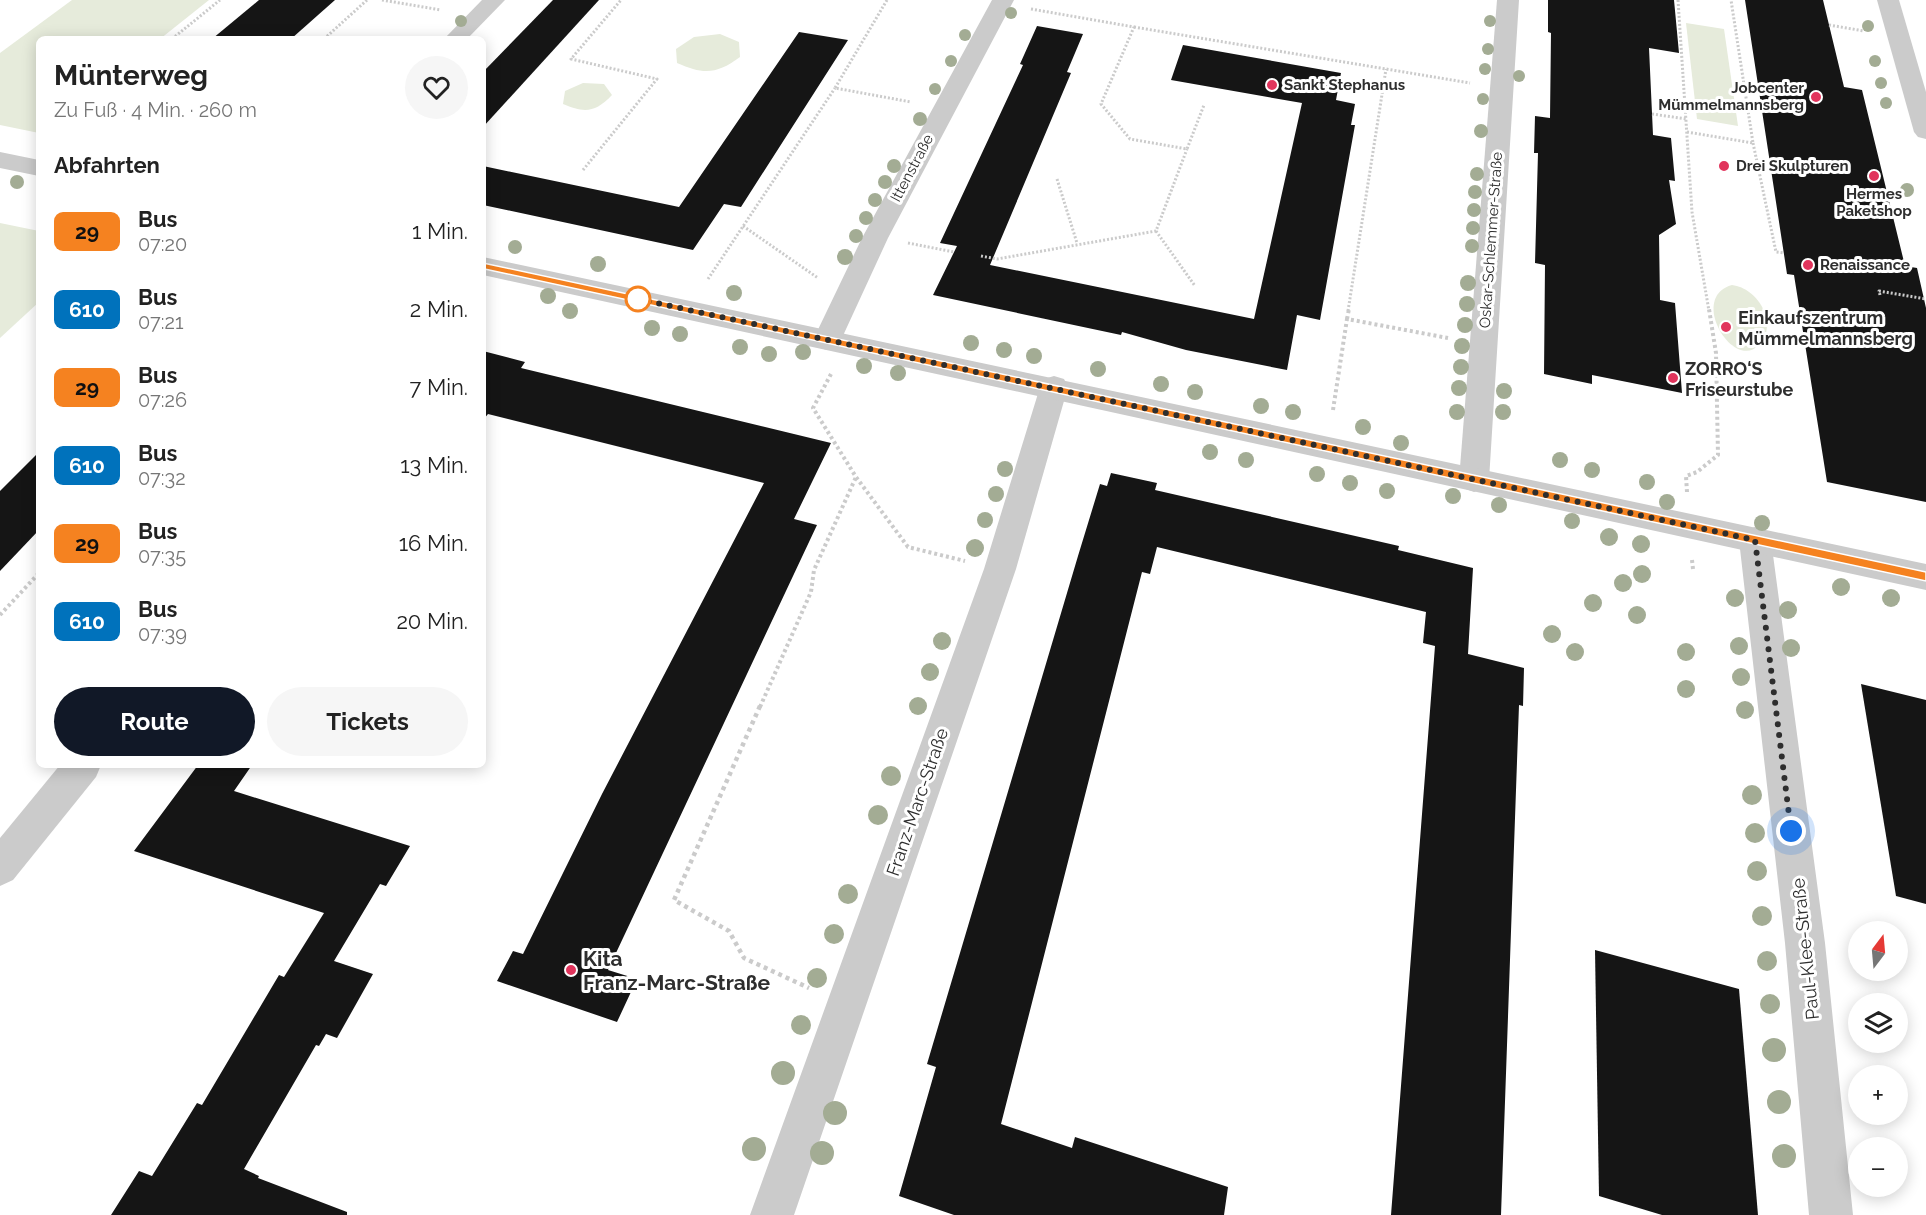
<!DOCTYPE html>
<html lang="de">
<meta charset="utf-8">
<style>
:root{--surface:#fff;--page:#f6f6f6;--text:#222;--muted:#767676;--accent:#111827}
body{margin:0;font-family:Raleway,sans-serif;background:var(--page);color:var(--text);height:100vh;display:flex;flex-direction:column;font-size:22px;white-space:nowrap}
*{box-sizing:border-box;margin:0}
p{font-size:20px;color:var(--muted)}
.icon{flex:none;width:33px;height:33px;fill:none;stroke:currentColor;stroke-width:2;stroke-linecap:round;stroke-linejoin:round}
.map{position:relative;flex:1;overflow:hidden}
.side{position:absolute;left:36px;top:36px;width:450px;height:732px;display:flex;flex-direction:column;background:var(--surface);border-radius:9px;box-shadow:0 3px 15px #0003}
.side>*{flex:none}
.badge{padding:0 12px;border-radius:9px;font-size:21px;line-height:39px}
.needle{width:39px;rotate:16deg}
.buttons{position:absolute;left:1848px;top:921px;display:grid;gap:12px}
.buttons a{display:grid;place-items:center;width:60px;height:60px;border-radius:50%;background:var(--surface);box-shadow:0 3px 15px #0003;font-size:30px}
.you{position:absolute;width:30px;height:30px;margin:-15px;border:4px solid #fff;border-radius:50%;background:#1a73e8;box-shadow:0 0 0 9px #1a73e833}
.map>.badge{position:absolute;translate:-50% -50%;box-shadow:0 0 0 3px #fff}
h2{padding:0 18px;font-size:22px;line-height:54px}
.round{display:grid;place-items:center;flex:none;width:63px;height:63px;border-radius:32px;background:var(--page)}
.head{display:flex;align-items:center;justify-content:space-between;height:102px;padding:0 18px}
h1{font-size:28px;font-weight:700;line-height:45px}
.button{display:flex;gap:12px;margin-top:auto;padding:12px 18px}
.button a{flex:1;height:69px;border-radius:36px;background:var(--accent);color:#fff;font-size:24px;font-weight:700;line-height:69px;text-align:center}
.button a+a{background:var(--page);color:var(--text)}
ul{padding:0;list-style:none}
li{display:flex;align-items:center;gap:18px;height:78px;padding:0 18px}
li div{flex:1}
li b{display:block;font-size:22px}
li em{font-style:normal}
li .badge{min-width:66px;font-weight:700;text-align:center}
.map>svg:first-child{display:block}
.green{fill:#e6ebdb}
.building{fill:#151515}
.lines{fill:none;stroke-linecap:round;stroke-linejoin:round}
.path-far2{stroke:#cbcbcb;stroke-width:3;stroke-dasharray:2 2;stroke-linecap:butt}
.path-far1{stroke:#cbcbcb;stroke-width:4;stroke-dasharray:3 3;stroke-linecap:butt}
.path{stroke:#cbcbcb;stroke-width:4.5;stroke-dasharray:4 4;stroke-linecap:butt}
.minor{fill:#cbcbcb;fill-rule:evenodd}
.tertiary{fill:#cbcbcb;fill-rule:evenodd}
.tree{fill:#a3ac94}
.line{fill:#f58220;stroke:#fff;stroke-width:1.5}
.walk{stroke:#2e2e2e;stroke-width:6;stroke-dasharray:0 10.8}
.poi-dot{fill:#e1345c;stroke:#fff;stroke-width:2}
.stop-dot{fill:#fff;stroke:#f58220;stroke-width:3}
.labels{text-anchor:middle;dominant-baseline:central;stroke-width:6;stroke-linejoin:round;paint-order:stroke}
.far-poi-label{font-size:15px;font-weight:bold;fill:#2e2e2e;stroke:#fff;text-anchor:start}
.far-street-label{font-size:15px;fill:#2e2e2e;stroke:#fff}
.poi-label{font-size:18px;font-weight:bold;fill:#2e2e2e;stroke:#fff;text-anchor:start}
.street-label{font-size:18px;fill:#2e2e2e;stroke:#fff}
.near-poi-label{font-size:21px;font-weight:bold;fill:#2e2e2e;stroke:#fff;text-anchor:start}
</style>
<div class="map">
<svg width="1926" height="1215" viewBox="0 0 1926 1215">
<rect width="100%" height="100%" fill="#fff"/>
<g class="green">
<polygon points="72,0 209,0 160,39 39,39 39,133 0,125 0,53"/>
<polygon points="1686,23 1724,29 1738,126 1697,119"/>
<path d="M720 34 739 42 740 57C717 74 704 75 677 63L676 49 694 37Z"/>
<path d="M583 83 604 84 612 95C595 113 584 113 563 104L565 91Z"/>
<polygon points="0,223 39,231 39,302 0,338"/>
<path d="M1732 285C1758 288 1779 324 1759 345 1733 372 1688 297 1732 285Z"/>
</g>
<g class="building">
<polygon points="259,0 335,0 291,39 212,39"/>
<polygon points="553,0 599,0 483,127 483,72"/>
<polygon points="1548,0 1674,0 1679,53 1649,48 1653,135 1671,138 1675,181 1669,180 1676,224 1659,235 1660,300 1675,303 1682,393 1592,375 1592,384 1544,374 1545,265 1535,263 1538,153 1534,153 1535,116 1550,118 1551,33 1548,32"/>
<polygon points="1745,0 1823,0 1844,87 1862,90 1905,266 1917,268 1926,308 1926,502 1827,482 1794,275 1787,274"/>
<polygon points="1037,26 1083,34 1067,72 1071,73 990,265 1254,319 1302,103 1171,80 1183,45 1341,73 1336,100 1355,104 1351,125 1355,125 1320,320 1297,315 1287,370 1186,350 1122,332 1121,335 933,295 957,246 940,243 1023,65 1020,64"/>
<polygon points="799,32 848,40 741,207 724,204 693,250 483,205 483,166 679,207"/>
<polygon points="483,351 525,362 521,368 831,443 794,519 817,525 608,970 637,979 617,1022 497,981 513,951 523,954 602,794 764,483 488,414 483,420"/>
<polygon points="39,452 39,530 0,571 0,491"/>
<polygon points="1111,473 1157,483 1155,490 1399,546 1398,550 1473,568 1468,654 1524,668 1523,706 1519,705 1501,1215 1391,1215 1435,646 1423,643 1426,612 1157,547 1150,574 1142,572 1001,1124 1072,1148 1075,1137 1228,1187 1224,1215 954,1215 899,1196 936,1067 927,1064 1078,556 1100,484 1107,486"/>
<polygon points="1861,684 1926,700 1926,904 1896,896"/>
<polygon points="198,765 252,765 234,791 410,846 386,886 380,884 334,961 373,974 337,1038 326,1034 319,1046 316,1045 244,1169 259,1176 258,1178 347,1212 347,1215 111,1215 139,1171 152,1176 197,1103 202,1105 279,975 284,977 324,913 134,851"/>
<polygon points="1595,950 1739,989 1758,1215 1662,1215 1599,1196"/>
</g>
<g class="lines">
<g class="path-far2">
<polyline points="382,0 441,10"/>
<polyline points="887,0 835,88 911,102"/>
<polyline points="1678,0 1692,212 1709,311"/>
<polyline points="1031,9 1134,27 1101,104 1130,139 1187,149 1204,105"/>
<polyline points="1829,25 1864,31"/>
<polyline points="1134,27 1470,83"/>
<polyline points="172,39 220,0"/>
<polyline points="324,39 367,0"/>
<polyline points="1652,114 1687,119"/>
<polyline points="1687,132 1753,143 1731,0"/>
<polyline points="1753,143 1776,252 1784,253"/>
<polyline points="583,170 657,79 571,59 621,0"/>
<polyline points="1057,179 1077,243"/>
<polyline points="743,226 818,278"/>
<polyline points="1156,231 1195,286"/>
<polyline points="908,243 954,252"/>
<polyline points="981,256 997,259 1156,231 1187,149"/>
<polyline points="708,279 835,88"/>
<polyline points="1880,295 1879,291 1926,299"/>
<polyline points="1348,311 1386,69"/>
</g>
<g class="path-far1">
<polyline points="1347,319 1349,309"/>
<polyline points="831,374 813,408 856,477 908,547 965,561"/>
<polyline points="1333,410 1347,319 1448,338"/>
<polyline points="1687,492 1686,476 1697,472 1718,455 1716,353 1709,309"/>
<polyline points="1692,560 1693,569"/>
<polyline points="0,615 39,573"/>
<polyline points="760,707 811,592 814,570 856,477"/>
</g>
<polyline class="path" points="760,706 674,900 729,931 744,958 809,988"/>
<g class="minor">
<polygon points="482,0 505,0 467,39 444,39"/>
<polygon points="992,0 1014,0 888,238 841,340 837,347 827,350 817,347 813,340 862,238"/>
<polygon points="1497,0 1519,0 1489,480 1485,488 1474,492 1463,488 1459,480"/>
<polygon points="1877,0 1899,0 1926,92 1926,139 1918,137 1914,132"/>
<polygon points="1054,376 1064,379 1068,387 1016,569 794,1215 750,1215 984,569 1040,387 1044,379"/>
<polygon points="1755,527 1766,531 1771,540 1825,943 1853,1215 1809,1215 1785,943 1739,540 1744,531"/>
<polygon points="60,765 101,765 96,777 13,880 0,886 0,838"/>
</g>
<g class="tertiary">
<polygon points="0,152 39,160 39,176 0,168"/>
<polygon points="483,257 1926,564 1926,590 483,275"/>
</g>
</g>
<g class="tree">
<circle cx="1011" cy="13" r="6"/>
<circle cx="461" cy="21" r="6"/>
<circle cx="1490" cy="21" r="6"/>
<circle cx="1868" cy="26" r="6"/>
<circle cx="965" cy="35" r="6"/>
<circle cx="1488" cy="49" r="6"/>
<circle cx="951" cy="61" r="6"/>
<circle cx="1875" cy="61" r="6"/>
<circle cx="1485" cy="69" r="6"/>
<circle cx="1519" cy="76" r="6"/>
<circle cx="1881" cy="83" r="6"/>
<circle cx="935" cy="89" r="6"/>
<circle cx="1483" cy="99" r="6"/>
<circle cx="1886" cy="103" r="6"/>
<circle cx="920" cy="119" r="7"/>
<circle cx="1481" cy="131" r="7"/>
<circle cx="894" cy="166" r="7"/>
<circle cx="1477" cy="174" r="7"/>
<circle cx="17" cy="182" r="7"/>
<circle cx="885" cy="182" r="7"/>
<circle cx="1907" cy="190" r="7"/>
<circle cx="1475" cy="192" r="7"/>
<circle cx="875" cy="200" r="7"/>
<circle cx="1474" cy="210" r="7"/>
<circle cx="866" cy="218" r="7"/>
<circle cx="1473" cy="228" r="7"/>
<circle cx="856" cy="236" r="7"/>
<circle cx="1472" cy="246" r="7"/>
<circle cx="515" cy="247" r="7"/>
<circle cx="845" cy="257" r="8"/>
<circle cx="598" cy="264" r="8"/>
<circle cx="1468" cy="283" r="8"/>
<circle cx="734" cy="293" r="8"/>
<circle cx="548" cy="296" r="8"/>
<circle cx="1467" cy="304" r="8"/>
<circle cx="570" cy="311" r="8"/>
<circle cx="1465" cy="325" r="8"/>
<circle cx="652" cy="328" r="8"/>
<circle cx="680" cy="334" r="8"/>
<circle cx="971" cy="343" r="8"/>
<circle cx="1462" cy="346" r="8"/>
<circle cx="740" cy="347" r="8"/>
<circle cx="1004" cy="350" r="8"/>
<circle cx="803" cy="352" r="8"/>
<circle cx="769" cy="354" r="8"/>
<circle cx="1034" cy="356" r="8"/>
<circle cx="864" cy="366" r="8"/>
<circle cx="1461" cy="367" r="8"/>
<circle cx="1098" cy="369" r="8"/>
<circle cx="898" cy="373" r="8"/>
<circle cx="1161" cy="384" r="8"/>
<circle cx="1459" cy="388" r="8"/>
<circle cx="1504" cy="391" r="8"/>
<circle cx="1195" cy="392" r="8"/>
<circle cx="1261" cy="406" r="8"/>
<circle cx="1293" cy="412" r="8"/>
<circle cx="1457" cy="412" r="8"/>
<circle cx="1503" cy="412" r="8"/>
<circle cx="1363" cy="427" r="8"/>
<circle cx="1401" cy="443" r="8"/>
<circle cx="1210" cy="452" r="8"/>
<circle cx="1246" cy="460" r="8"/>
<circle cx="1560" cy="460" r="8"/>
<circle cx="1005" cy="469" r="8"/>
<circle cx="1592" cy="470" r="8"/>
<circle cx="1317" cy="474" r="8"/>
<circle cx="1647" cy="482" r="8"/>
<circle cx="1350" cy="483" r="8"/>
<circle cx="1387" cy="491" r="8"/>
<circle cx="996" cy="494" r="8"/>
<circle cx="1453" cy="496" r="8"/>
<circle cx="1667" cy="502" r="8"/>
<circle cx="1499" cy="505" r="8"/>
<circle cx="985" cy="520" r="8"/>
<circle cx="1572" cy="521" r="8"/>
<circle cx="1762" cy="523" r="8"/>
<circle cx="1609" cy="537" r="9"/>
<circle cx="1641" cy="544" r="9"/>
<circle cx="975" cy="548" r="9"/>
<circle cx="1642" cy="574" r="9"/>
<circle cx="1623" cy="583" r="9"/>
<circle cx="1841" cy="587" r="9"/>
<circle cx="1735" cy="598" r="9"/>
<circle cx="1891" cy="598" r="9"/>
<circle cx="1593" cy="603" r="9"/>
<circle cx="1788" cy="610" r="9"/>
<circle cx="1637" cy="615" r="9"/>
<circle cx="1552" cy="634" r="9"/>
<circle cx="942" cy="641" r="9"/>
<circle cx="1739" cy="646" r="9"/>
<circle cx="1791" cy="648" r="9"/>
<circle cx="1575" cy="652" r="9"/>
<circle cx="1686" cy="652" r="9"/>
<circle cx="930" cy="672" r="9"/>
<circle cx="1741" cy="677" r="9"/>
<circle cx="1686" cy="689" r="9"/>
<circle cx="918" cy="706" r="9"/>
<circle cx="1745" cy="710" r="9"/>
<circle cx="891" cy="776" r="10"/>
<circle cx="1752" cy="795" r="10"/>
<circle cx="878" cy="815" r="10"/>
<circle cx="1755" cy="833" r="10"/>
<circle cx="1757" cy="871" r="10"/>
<circle cx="848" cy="894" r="10"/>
<circle cx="1762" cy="916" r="10"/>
<circle cx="834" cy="934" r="10"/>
<circle cx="1767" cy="961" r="10"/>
<circle cx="817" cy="978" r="10"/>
<circle cx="1770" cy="1004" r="10"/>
<circle cx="801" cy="1025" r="10"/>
<circle cx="1774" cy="1050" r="12"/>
<circle cx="783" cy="1073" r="12"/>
<circle cx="1779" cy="1102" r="12"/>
<circle cx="835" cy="1113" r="12"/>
<circle cx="754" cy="1149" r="12"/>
<circle cx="822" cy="1153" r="12"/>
<circle cx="1784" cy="1156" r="12"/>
</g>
<polygon class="line" points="483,263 1926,572 1926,581 480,268 478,266"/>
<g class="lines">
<polyline class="walk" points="638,299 1755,540 1791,831"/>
</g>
<g class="poi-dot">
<circle cx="1272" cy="85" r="6"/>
<circle cx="1816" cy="97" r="6"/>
<circle cx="1724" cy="166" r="6"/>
<circle cx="1874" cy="176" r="6"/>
<circle cx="1808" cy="265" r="6"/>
<circle cx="1726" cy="327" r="6"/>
<circle cx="1673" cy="378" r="6"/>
<circle cx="571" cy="970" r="6"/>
</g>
<circle class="stop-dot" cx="638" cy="299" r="12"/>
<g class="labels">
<g class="far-poi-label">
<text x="1284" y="85">Sankt Stephanus</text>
<text x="1804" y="88" text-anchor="end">Jobcenter<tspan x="1804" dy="17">Mümmelmannsberg</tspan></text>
<text x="1736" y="166">Drei Skulpturen</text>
<text x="1874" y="194" text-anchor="middle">Hermes<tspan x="1874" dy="17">Paketshop</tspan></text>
<text x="1820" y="265">Renaissance</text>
</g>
<g class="far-street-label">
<text transform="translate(912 168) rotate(-62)">Ittenstraße</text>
<text transform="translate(1491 240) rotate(-86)">Oskar-Schlemmer-Straße</text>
</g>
<g class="poi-label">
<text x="1738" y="317">Einkaufszentrum<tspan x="1738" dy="21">Mümmelmannsberg</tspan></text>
<text x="1685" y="368">ZORRO‘S<tspan x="1685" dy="21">Friseurstube</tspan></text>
</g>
<g class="street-label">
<text transform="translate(917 802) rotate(-71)">Franz-Marc-Straße</text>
<text transform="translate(1805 949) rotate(-96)">Paul-Klee-Straße</text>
</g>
<g class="near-poi-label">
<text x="583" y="958">Kita<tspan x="583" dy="24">Franz-Marc-Straße</tspan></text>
</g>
</g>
</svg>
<div class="buttons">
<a><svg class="needle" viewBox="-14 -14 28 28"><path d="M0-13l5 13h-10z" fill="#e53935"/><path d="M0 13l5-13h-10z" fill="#767676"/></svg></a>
<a><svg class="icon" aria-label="layers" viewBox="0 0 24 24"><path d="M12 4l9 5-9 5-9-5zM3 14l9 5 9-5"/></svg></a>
<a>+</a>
<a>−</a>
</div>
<div class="you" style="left:1791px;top:831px"></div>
<section class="side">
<div class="head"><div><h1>Münterweg</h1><p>Zu Fuß · 4 Min. · 260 m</p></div><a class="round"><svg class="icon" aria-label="heart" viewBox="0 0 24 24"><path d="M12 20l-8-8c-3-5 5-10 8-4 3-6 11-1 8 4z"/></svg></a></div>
<h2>Abfahrten</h2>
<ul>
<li><span class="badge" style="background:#f58220;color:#111">29</span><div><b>Bus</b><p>07:20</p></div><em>1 Min.</em></li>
<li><span class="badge" style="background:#0072bc;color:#fff">610</span><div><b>Bus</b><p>07:21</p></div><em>2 Min.</em></li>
<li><span class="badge" style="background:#f58220;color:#111">29</span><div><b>Bus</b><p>07:26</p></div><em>7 Min.</em></li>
<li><span class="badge" style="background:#0072bc;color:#fff">610</span><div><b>Bus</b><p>07:32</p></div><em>13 Min.</em></li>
<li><span class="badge" style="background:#f58220;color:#111">29</span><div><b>Bus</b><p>07:35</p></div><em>16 Min.</em></li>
<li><span class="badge" style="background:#0072bc;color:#fff">610</span><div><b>Bus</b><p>07:39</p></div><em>20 Min.</em></li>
</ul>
<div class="button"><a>Route</a><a>Tickets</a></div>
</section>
</div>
